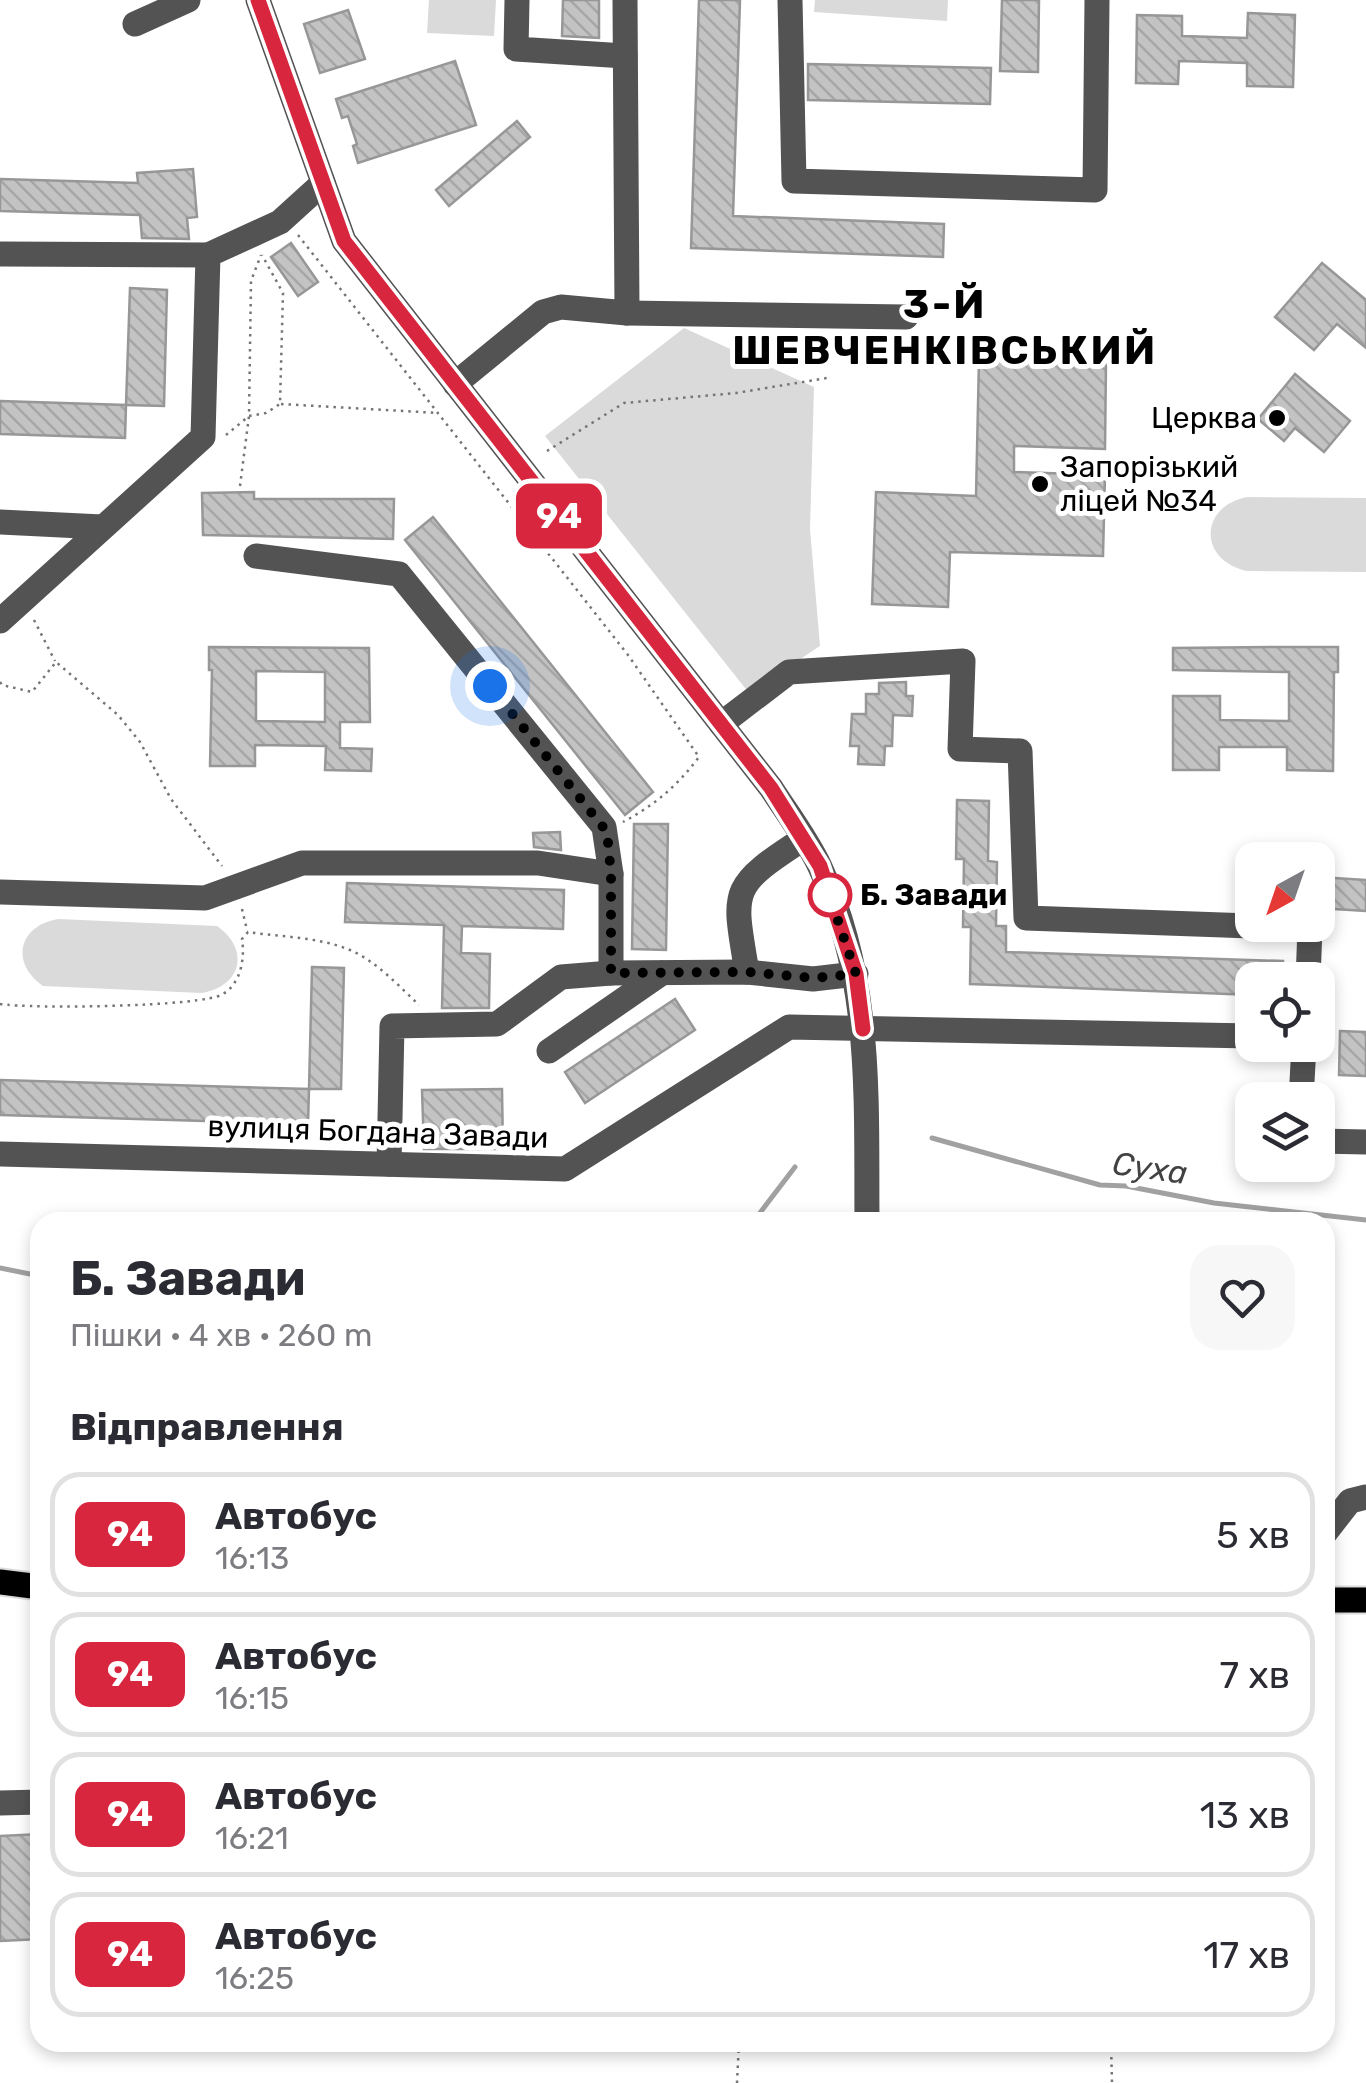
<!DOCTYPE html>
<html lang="uk">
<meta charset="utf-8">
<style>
:root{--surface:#fff;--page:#f7f7f7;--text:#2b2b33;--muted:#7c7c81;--line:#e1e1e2}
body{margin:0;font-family:Rubik,sans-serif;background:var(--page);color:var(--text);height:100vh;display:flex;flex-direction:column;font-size:38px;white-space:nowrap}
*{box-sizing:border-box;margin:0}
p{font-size:32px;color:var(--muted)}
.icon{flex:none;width:55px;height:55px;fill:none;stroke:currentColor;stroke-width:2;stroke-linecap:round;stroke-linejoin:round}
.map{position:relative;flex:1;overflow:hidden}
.drawer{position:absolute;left:30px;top:1212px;width:1305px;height:840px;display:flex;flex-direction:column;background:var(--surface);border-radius:30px;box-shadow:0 5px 15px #0003}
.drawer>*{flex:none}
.badge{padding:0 20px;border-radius:15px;font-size:35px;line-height:65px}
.needle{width:65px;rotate:220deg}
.tools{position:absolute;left:1235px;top:842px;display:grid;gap:20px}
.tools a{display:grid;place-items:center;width:100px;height:100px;border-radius:20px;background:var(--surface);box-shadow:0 5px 15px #0003;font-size:50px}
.you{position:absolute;width:50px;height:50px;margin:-25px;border:8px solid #fff;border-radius:50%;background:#1a73e8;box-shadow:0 0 0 15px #1a73e833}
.map>.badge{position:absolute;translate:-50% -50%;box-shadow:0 0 0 5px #fff}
h2{padding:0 40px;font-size:38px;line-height:90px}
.round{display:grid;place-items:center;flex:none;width:105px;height:105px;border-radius:30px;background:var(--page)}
.headline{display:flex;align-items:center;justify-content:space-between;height:170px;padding:0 40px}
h1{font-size:48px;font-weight:700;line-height:75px}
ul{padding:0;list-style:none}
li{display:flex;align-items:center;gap:30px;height:125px;margin:0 20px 15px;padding:0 20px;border:5px solid var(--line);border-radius:30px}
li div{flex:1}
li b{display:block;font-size:38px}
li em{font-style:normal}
li .badge{min-width:110px;font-weight:700;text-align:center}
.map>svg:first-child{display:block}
.park{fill:#dadada}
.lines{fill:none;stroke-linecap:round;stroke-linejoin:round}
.stream{stroke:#a1a1a1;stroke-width:5}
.building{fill:url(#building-back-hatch);stroke:#979797;stroke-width:2.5;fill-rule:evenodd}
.major-casing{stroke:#dbdbdb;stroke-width:29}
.path{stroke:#757575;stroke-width:2.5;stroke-dasharray:2.5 5;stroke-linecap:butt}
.minor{stroke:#535353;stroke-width:25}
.major{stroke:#000;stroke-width:25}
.line-casing{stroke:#fff;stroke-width:22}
.line{stroke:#d7263d;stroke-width:15}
.walk{stroke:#000;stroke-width:10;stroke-dasharray:0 18}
.poi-dot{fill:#000;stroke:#fff;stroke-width:4}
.stop-dot{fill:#fff;stroke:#d7263d;stroke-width:5}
.labels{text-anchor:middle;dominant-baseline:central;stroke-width:10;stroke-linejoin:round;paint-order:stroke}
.poi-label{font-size:30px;fill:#000;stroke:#fff;text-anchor:end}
.stop-label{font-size:30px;font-weight:bold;fill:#000;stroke:#fff;text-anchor:start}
.street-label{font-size:30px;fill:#000;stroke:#fff}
.water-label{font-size:32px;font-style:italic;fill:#424242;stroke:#fff}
.district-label{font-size:40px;font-weight:bold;letter-spacing:2.5px;fill:#000;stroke:#fff}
</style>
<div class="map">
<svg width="1366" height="2083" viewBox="0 0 1366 2083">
<defs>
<pattern id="building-back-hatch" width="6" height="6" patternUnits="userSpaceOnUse" patternTransform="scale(2.5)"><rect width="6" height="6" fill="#c3c3c3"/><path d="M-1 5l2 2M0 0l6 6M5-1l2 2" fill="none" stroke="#a6a6a6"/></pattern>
</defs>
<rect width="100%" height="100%" fill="#fff"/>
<g class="park">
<polygon points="429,0 496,0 494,36 427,33"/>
<polygon points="815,0 948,0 947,21 814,12"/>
<polygon points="684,328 814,387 810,529 820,646 749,693 545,436"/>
<path d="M1247 497 1366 498V572L1247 571C1199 561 1198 507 1247 497Z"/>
<path d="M58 919 217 926C250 949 242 986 202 993L43 986C10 963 18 926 58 919Z"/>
</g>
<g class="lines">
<g class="stream">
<polyline points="932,1138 1100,1185 1126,1186 1214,1203 1366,1220"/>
<polyline points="753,1222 795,1167"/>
<polyline points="0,1268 40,1276"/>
</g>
</g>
<g class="building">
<polygon points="563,0 599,0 599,38 562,36"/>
<polygon points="699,0 740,0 733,216 944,224 943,257 691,248"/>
<polygon points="1002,0 1039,0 1038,72 1000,71"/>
<polygon points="348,10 365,59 320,73 304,24"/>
<polygon points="1248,13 1295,15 1293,87 1247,86 1247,63 1179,61 1178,84 1136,83 1137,15 1182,16 1182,36 1247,38"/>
<polygon points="455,61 476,125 358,163 353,146 357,144 348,116 342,118 336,99"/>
<polygon points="808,64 991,68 990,104 808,100"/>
<polygon points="517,121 530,137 449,206 436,190"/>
<polygon points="193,169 197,217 187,218 189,239 142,238 140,215 0,211 0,179 138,183 137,173"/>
<polygon points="291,243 318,282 298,296 271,257"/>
<polygon points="1322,263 1366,300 1366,348 1337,324 1314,350 1275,317"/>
<polygon points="130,288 167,290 164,406 126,405"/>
<polygon points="979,359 1106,363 1105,449 1014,446 1014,472 1105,475 1103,556 950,552 948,607 872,604 876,492 976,496"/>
<polygon points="1295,374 1350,421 1324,452 1295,428 1284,441 1258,419"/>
<polygon points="0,401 126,405 125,438 0,434"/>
<polygon points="254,492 254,499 394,499 393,539 203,535 202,493"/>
<polygon points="433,517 653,792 625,815 405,540"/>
<path d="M209 647 369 648 370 722H340V748L372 749 371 771 325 770 326 746 255 745V766H210L212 670H209ZM256 671 325 672V722L256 721Z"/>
<polygon points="1281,647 1338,647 1338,672 1334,672 1333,771 1287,770 1287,747 1219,747 1219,770 1173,770 1173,696 1220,696 1220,720 1289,721 1289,672 1173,670 1173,648"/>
<polygon points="906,682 906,696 913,696 912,716 893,715 892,746 885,746 884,765 858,764 859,746 850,746 852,714 866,714 866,694 879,694 879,683"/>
<polygon points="957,800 989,801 988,861 997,862 996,926 1006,926 1006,952 1283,961 1283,980 1252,980 1252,995 970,984 971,927 963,927 964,859 956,859"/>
<polygon points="634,824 668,824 666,950 632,949"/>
<polygon points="560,832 561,850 534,847 533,833"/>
<polygon points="1318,877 1366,880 1366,911 1318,908"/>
<polygon points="347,883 564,890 563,929 462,926 461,953 490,954 489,1008 442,1008 444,925 345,922"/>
<polygon points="312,967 344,968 341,1089 309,1089"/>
<polygon points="675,999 695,1030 585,1103 565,1072"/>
<polygon points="1340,1031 1366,1032 1366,1076 1339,1075"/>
<polygon points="0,1080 309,1089 308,1124 0,1115"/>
<polygon points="502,1089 503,1149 424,1149 422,1090"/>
<polygon points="40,1834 40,1939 0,1941 0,1836"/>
</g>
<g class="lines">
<defs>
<g id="major">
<polyline points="0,1582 40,1587"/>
<polyline points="1325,1600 1366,1600"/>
</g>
</defs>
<use href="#major" class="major-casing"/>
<g class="path">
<path d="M298 235 628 655 699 757C677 786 655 805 623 822"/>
<polyline points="281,404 438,413"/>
<polyline points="226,435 249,416 266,413 280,404 283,293 262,255"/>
<polyline points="547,451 624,403 736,393 827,378"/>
<polyline points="240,486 249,416 251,281 261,255"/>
<polyline points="34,620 55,661"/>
<polyline points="0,682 2,685 32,692 56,662 118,715 140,742 171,799 222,866"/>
<polyline points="242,909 247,930"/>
<path d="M0 1004C30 1009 204 1007 223 994 241 983 245 959 242 939L248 932C281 937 319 937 350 950 376 961 399 986 419 1005"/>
<polyline points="1111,2042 1112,2083"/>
<polyline points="737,2083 739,2042"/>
</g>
<g class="minor">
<path d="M258 0 344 241 771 788C787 813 807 839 820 867 873 981 866 1100 867 1222"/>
<polyline points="517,0 516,49 625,56"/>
<polyline points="790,0 794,181 1095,190 1097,0"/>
<polyline points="135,24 188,0"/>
<polyline points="0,254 208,255"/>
<polyline points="627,313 906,317"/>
<polyline points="455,384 543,312 561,307 627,313 625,0"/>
<polyline points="0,522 102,527"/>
<polyline points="256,556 399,574 604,827 611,874"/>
<polyline points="0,621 203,437 208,255 280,222 323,183"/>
<polyline points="721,724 789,672 963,661 960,749 1020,751 1026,918 1310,928 1308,980"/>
<polyline points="0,892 205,898 302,863 538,863 611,874 611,973"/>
<path d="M747 972C733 889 729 887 803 839"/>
<polyline points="549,1051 662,973"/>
<polyline points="1301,1100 1304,1045"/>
<polyline points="1318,1141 1366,1142"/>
<polyline points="0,1154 565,1169 789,1027 1252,1036"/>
<polyline points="389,1164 392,1026 497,1024 561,977 611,973 747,972 813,979 856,974"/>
<polyline points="1325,1533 1350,1501 1366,1497"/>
<polyline points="0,1803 40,1802"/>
</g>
<use href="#major" class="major"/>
</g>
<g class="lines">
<defs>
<polyline id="line" points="258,0 344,241 771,788 820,866 856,974 863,1029"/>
</defs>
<use href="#line" class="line-casing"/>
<use href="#line" class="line"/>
<polyline class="walk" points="490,686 607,832 611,874 611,973 747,972 813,978 856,974 828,891 830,895"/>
</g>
<g class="poi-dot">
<circle cx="1277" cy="418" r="10"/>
<circle cx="1040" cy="484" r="10"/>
</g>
<circle class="stop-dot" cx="830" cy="895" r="20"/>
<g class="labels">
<g class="poi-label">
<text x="1257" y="418">Церква</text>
<text x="1060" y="467" text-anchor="start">Запорізький<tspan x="1060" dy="34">ліцей №34</tspan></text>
</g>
<g class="stop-label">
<text x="860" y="895">Б. Завади</text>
</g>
<g class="street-label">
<text transform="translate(378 1132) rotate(2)">вулиця Богдана Завади</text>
</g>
<g class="water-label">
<text transform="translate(1150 1168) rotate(8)">Суха</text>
</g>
<g class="district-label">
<text x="945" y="304">3-Й<tspan x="945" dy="46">ШЕВЧЕНКІВСЬКИЙ</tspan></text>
</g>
</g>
</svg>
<div class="tools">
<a><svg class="needle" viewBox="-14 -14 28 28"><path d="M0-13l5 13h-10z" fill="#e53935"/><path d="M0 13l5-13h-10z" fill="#7c7c81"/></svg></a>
<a><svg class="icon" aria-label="locate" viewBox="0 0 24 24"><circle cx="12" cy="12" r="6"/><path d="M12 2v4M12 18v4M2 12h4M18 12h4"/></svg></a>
<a><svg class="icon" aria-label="layers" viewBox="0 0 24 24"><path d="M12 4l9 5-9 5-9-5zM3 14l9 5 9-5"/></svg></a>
</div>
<div class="you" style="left:490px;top:686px"></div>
<b class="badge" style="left:559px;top:516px;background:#d7263d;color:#fff">94</b>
<section class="drawer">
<div class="headline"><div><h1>Б. Завади</h1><p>Пішки · 4 хв · 260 m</p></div><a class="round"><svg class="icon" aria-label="heart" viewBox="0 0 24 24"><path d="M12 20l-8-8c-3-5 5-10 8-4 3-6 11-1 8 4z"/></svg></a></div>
<h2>Відправлення</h2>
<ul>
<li><span class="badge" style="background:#d7263d;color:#fff">94</span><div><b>Автобус</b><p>16:13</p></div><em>5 хв</em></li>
<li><span class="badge" style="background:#d7263d;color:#fff">94</span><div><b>Автобус</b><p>16:15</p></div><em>7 хв</em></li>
<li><span class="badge" style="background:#d7263d;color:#fff">94</span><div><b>Автобус</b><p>16:21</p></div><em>13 хв</em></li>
<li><span class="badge" style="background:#d7263d;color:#fff">94</span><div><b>Автобус</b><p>16:25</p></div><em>17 хв</em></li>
</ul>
</section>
</div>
